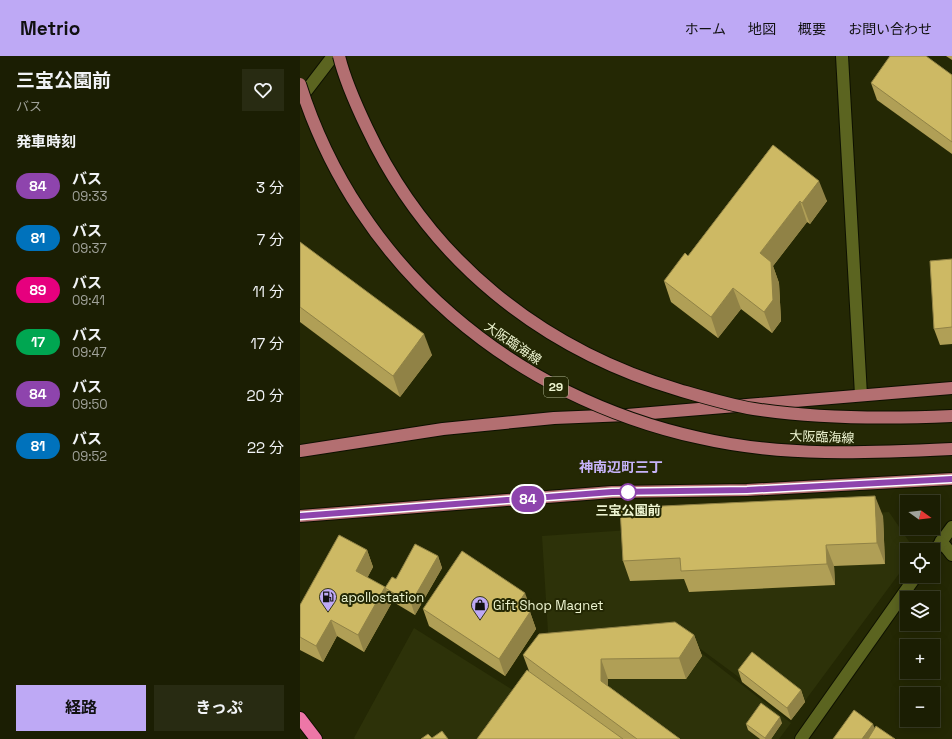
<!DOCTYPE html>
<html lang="ja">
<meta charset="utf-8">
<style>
:root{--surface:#1b1e03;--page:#282b12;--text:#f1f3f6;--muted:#a0a29a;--line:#393c25;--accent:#bea9f5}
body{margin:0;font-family:"Space Grotesk","Noto Sans JP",sans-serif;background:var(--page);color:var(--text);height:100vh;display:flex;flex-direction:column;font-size:15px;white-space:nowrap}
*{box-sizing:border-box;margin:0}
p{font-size:13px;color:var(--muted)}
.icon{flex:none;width:22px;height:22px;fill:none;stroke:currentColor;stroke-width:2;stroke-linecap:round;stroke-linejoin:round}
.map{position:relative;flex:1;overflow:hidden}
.panel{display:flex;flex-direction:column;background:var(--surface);width:300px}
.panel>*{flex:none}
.badge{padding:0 8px;border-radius:13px;font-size:14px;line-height:26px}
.needle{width:26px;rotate:105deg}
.buttons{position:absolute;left:600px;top:439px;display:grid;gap:8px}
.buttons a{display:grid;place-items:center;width:40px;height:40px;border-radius:0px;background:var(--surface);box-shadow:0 2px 10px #0003,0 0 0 1px var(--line);font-size:20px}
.map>.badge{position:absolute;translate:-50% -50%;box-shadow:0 0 0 2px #fff}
h2{padding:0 16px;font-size:15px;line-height:36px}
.round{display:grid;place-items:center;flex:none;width:42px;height:42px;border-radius:0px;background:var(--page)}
.headline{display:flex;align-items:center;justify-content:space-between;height:68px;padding:0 16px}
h1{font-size:19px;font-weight:700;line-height:30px}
.action{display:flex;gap:8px;margin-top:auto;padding:8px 16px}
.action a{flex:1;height:46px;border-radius:0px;background:var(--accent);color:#111;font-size:16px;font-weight:700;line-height:46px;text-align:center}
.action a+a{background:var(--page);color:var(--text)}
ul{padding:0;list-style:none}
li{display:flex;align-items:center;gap:12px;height:52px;padding:0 16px}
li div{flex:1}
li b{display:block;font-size:15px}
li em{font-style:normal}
li .badge{min-width:44px;font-weight:700;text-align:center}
header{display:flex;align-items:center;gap:24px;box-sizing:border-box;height:56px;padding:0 20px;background:var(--accent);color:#111}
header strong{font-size:19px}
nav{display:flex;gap:22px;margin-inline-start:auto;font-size:14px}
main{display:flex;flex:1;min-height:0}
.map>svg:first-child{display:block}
.built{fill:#2d3209}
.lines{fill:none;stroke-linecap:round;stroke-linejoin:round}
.street-casing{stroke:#0d1000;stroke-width:14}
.secondary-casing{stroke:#0d1000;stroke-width:14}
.primary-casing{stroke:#0d1000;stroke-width:14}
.highway-casing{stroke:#0d1000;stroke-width:14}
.street{stroke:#5b6420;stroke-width:12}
.secondary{stroke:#5b6420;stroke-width:12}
.primary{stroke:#b36f71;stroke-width:12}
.highway{stroke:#ed77a7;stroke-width:12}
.primary-bridge-casing{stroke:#0d1000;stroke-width:14;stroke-linecap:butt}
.primary-bridge{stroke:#b36f71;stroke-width:12}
.wall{fill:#b09f56}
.shaded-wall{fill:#908246}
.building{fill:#cdb964;stroke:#908246}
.line-casing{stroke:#fff;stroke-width:9}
.line{stroke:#8e44ad;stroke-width:6}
.stop-dot{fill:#fff;stroke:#8e44ad;stroke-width:2}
.labels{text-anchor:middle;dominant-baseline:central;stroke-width:4;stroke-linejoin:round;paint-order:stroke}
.shield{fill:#242804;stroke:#b1b894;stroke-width:1}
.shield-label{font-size:12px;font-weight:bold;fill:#eef5d2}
.street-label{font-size:13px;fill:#eef5d2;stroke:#242804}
.stop-label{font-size:13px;font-weight:bold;fill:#eef5d2;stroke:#242804}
.poi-label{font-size:13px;fill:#eef5d2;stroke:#242804;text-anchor:start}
.neighbourhood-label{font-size:14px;font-weight:bold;fill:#c6b3f9;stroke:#242804}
</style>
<header>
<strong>Metrio</strong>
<nav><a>ホーム</a><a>地図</a><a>概要</a><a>お問い合わせ</a></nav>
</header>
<main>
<section class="panel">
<div class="headline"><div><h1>三宝公園前</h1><p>バス</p></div><a class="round"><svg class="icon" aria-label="heart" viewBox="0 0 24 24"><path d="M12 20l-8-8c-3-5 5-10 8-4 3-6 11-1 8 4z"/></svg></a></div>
<h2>発車時刻</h2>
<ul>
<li><span class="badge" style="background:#8e44ad;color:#fff">84</span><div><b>バス</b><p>09:33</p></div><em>3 分</em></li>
<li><span class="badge" style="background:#0072bc;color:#fff">81</span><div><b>バス</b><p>09:37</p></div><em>7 分</em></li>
<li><span class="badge" style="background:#e6007e;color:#fff">89</span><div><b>バス</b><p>09:41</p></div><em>11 分</em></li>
<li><span class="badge" style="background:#00a651;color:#fff">17</span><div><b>バス</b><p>09:47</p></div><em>17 分</em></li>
<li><span class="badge" style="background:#8e44ad;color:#fff">84</span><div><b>バス</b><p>09:50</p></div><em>20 分</em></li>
<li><span class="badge" style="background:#0072bc;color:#fff">81</span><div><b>バス</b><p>09:52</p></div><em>22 分</em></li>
</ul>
<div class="action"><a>経路</a><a>きっぷ</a></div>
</section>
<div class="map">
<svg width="652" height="683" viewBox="0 0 652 683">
<rect width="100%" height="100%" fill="#242804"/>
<g class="built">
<polygon points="589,456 610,487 610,494 607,494 607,507 493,661 387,583 249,592 242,480"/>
<polygon points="114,572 219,638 189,683 55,683 54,682"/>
<polygon points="386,585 491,667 479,683 308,683 246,594"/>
</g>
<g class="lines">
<defs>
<g id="street">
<polyline points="542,0 561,339"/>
<polyline points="0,43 33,0"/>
</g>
<g id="secondary">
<polyline points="641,485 652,499"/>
<polyline points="633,497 652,471"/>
<polyline points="501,683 616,520"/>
</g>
<g id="primary">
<polyline points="0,395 143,373 254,362 327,359 652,332"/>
<polyline points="0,460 312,436 447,434 652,423"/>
</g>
<polyline id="highway" points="0,662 16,683"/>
</defs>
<use href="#street" class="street-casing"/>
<use href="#secondary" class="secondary-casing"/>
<use href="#primary" class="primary-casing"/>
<use href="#highway" class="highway-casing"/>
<use href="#street" class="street"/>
<use href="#secondary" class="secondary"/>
<use href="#primary" class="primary"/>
<use href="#highway" class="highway"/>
<defs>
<g id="primary-bridge">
<path d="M39 0C45 25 56 49 67 72 129 204 241 293 379 334 403 341 429 349 454 353 519 363 586 363 652 360"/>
<path d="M0 28C58 212 213 341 400 382 482 401 568 397 652 393"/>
</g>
</defs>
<use href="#primary-bridge" class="primary-bridge-casing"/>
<use href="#primary-bridge" class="primary-bridge"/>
</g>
<g class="wall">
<polygon points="646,0 652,0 652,4"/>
<polygon points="652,19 652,98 577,44 571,27"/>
<polygon points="473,89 527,145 510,168 507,166 473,210 479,227 481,265 472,277 441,253 418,282 371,246 364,225 388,200"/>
<polygon points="0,186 132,299 100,341 0,266"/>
<polygon points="652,203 652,288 640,289 634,273"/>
<polygon points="583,460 585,508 534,510 535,529 389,536 384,523 330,525 323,505"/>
<polygon points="67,494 73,511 67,522 85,531 91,548 64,596 37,580 23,606 0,594 0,549"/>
<polygon points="138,500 142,512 115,559 90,544 85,532 96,523"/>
<polygon points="123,553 231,553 230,556 236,573 205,620 129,570"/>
<polygon points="394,579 402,600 386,623 308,623 308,630 380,683 177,683 229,615 223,599"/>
<polygon points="438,614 501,634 505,646 491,664 442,626"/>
<polygon points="482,667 471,683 460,683 448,674 446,668"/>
</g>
<g class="shaded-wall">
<polygon points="519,125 527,145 510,168 502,147"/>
<polygon points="500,145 507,166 473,210 479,227 481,265 472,277 464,256 460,197"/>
<polygon points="433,232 441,253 418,282 411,261"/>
<polygon points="124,278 132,299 100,341 93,320"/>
<polygon points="575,440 583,460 585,508 577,487"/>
<polygon points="526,489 534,510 535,529 527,508"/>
<polygon points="67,494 73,511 62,532 56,515"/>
<polygon points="138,500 142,512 115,559 111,547"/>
<polygon points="85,531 91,548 64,596 58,579"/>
<polygon points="225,537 231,553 224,565 218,548"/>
<polygon points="230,556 236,573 205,620 199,603"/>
<polygon points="31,564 37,580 23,606 16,590"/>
<polygon points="394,579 402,600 386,623 379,602"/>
<polygon points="301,603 308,623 308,646 301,625"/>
<polygon points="501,634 505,646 491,664 487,652"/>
<polygon points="480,661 482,667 471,683 465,683 465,682"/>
<polygon points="573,668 578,680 575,683 562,683"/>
</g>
<g class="building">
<polygon points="590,0 626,0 652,19 652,86 571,27"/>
<polygon points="473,89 519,125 502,147 500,145 460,197 471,206 473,244 464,256 433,232 411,261 364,225 385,197 388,200"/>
<polygon points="0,186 124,278 93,320 0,251"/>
<polygon points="652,203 652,271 634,273 630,205"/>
<polygon points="575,440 577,487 526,489 527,508 381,515 380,502 323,505 320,452"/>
<polygon points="39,479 67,494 56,515 85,531 58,579 31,564 16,590 0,581 0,549"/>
<polygon points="115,488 138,500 111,547 85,532 92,521 96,523"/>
<polygon points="162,495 225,537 218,548 230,556 199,603 123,553"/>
<polygon points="375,566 394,579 379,602 301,603 301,625 380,683 337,683 223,599 239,578"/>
<polygon points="452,596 501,634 487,652 438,614"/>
<polygon points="227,614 323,683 177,683"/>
<polygon points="461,647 480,661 465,682 446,668"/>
<polygon points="554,654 573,668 562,683 533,683"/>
<polygon points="576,670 595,683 568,683"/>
<polygon points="142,675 148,683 121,683 128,678 132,682"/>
</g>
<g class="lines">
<defs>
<polyline id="line" points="0,460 312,436 447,434 652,423"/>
</defs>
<use href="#line" class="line-casing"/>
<use href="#line" class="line"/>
</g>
<defs>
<symbol id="fuel-pin" viewBox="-11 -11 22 30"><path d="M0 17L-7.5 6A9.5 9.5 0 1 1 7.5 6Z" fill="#bea9f5" stroke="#242804"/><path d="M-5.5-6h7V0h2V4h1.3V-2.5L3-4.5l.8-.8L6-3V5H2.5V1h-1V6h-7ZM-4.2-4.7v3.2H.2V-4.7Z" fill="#111"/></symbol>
<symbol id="shop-pin" viewBox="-11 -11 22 30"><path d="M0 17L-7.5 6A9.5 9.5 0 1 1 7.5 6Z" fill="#bea9f5" stroke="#242804"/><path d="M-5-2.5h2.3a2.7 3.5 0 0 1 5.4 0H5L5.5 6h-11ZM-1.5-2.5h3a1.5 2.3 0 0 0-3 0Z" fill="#111"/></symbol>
</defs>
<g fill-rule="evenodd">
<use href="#fuel-pin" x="18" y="531" width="20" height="27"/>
<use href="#shop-pin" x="170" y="539" width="20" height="27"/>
</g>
<circle class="stop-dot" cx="328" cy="436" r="8"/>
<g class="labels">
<rect class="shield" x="244" y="321" width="24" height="20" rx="3"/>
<g class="shield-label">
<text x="256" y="331">29</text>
</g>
<g class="street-label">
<text transform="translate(213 287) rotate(34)">大阪臨海線</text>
<text transform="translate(522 381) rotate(2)">大阪臨海線</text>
</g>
<g class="stop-label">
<text x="328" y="454">三宝公園前</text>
</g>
<g class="poi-label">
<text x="41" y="541">apollostation</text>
<text x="193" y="549">Gift Shop Magnet</text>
</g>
<g class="neighbourhood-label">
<text x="321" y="411">神南辺町三丁</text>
</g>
</g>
</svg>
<div class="buttons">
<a><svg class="needle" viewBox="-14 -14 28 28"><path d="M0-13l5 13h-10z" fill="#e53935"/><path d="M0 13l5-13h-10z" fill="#a0a29a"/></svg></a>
<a><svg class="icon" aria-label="locate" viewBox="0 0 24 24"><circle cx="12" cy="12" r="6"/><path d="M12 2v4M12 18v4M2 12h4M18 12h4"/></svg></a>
<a><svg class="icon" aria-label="layers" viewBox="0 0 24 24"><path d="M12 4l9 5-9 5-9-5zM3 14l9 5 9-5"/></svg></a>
<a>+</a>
<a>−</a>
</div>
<b class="badge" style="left:228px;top:443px;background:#8e44ad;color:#fff">84</b>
</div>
</main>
